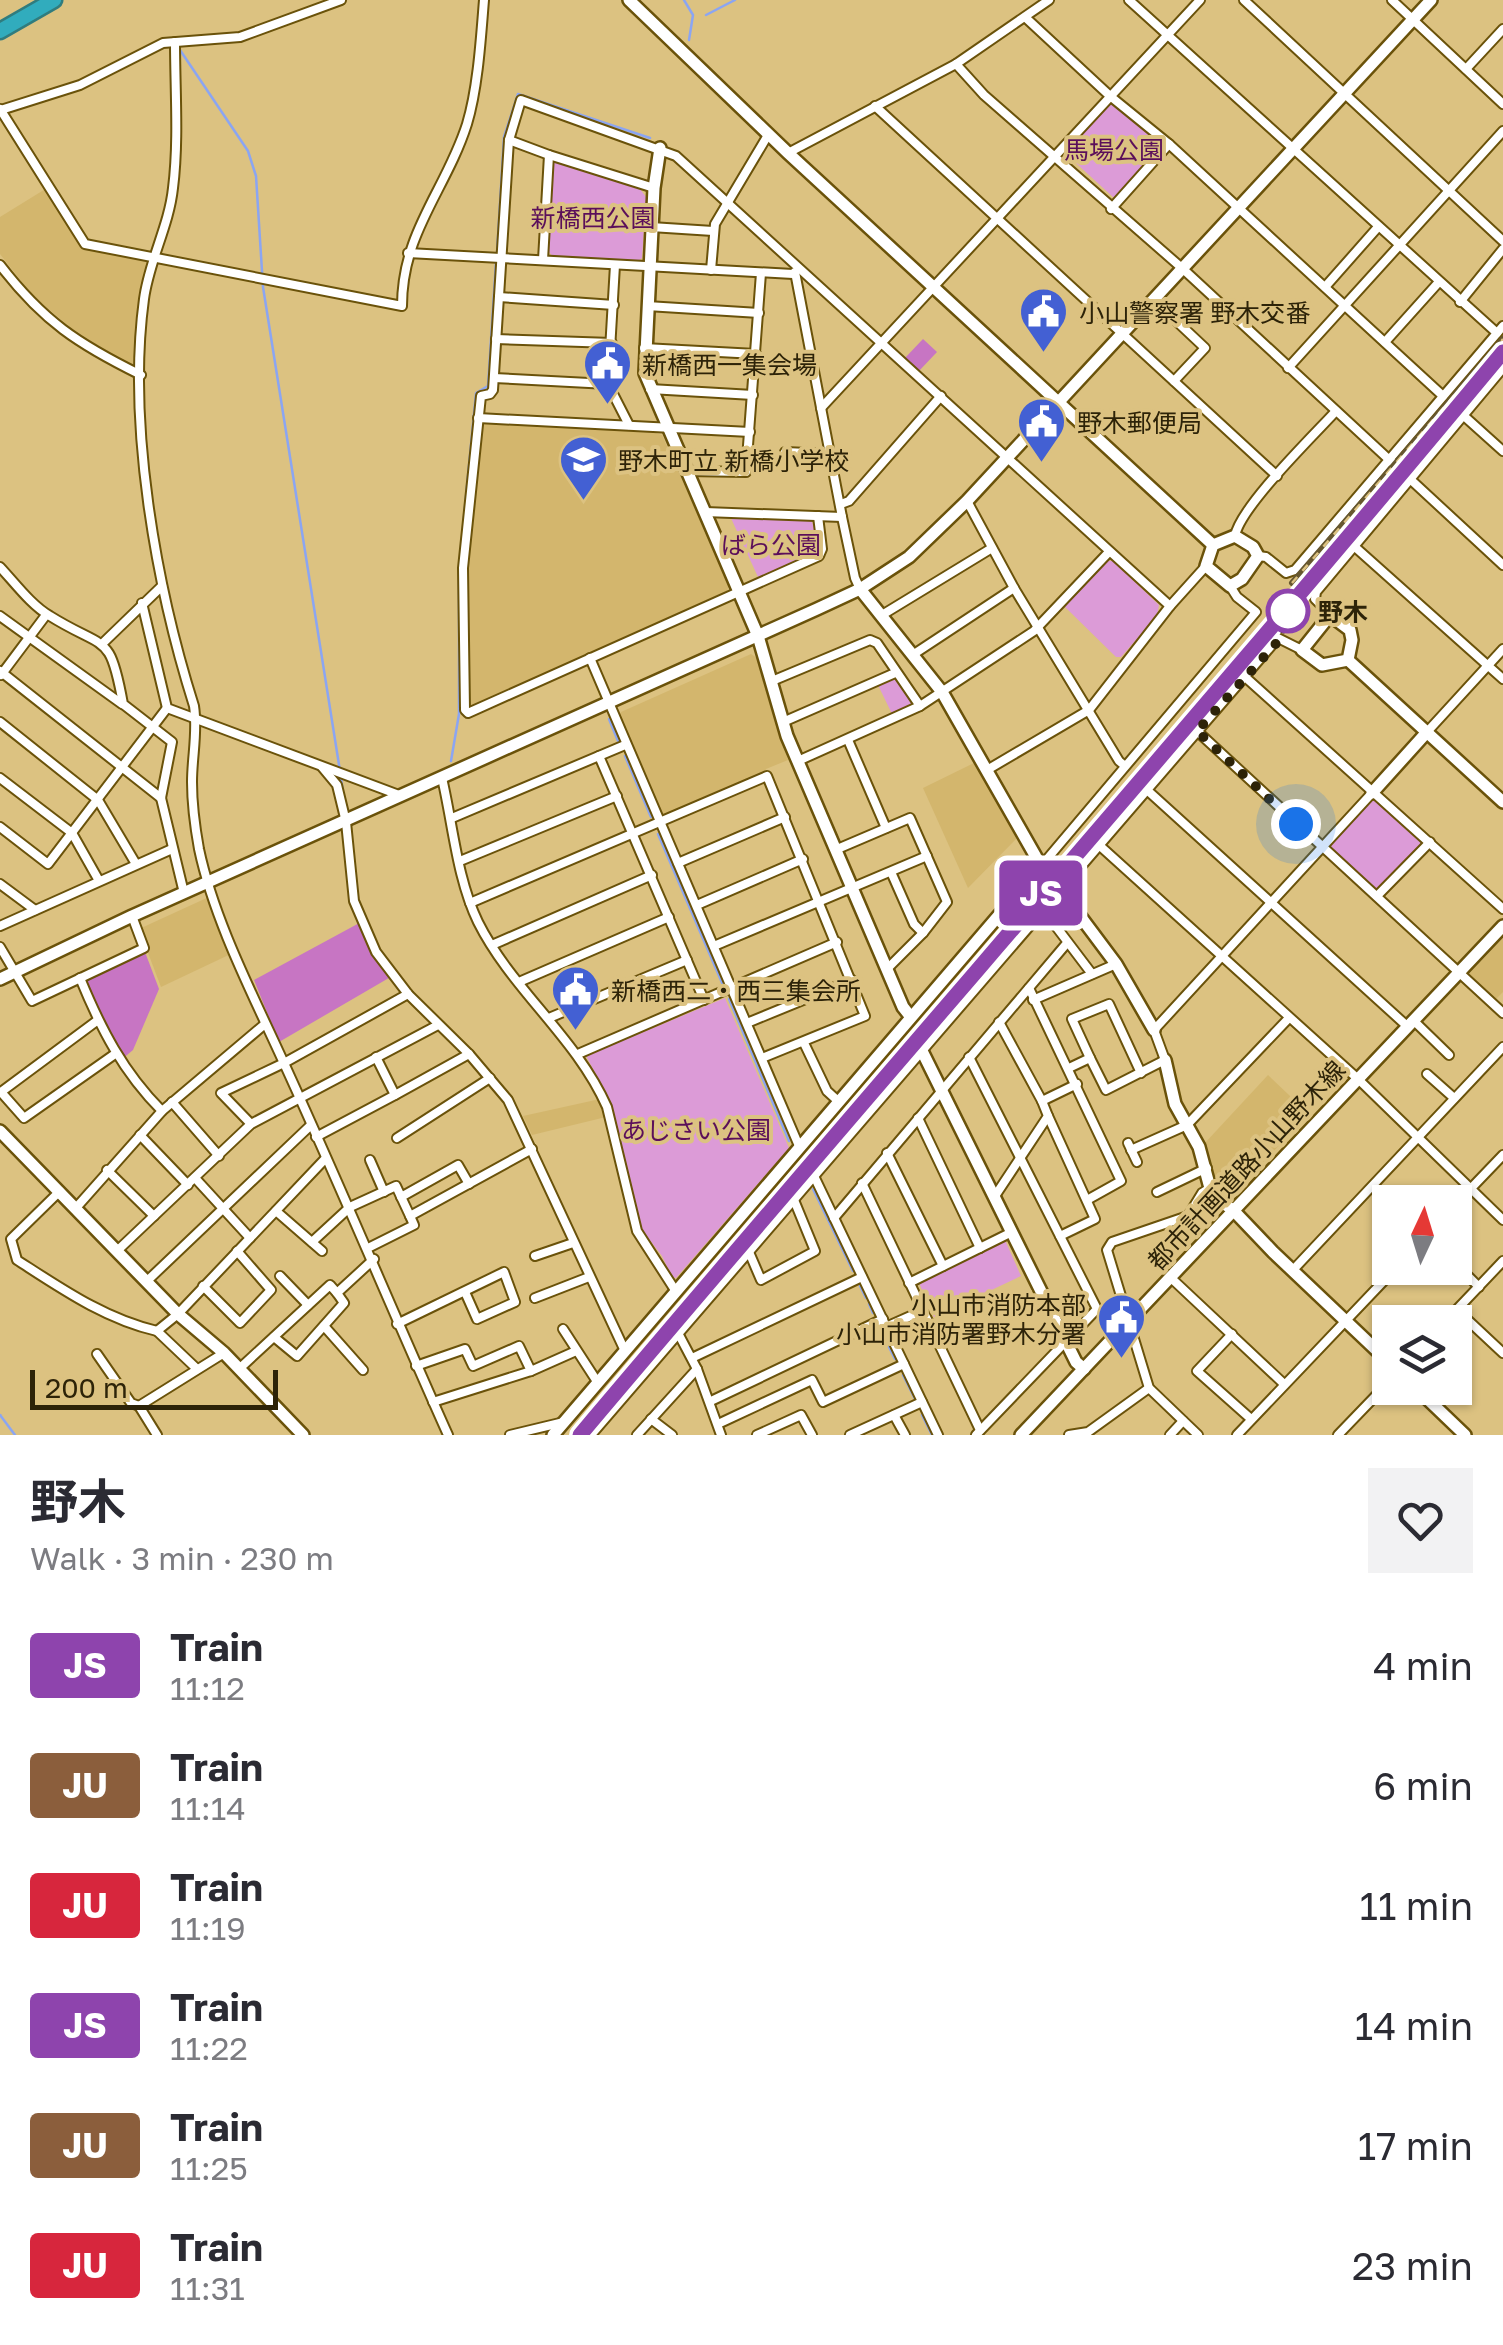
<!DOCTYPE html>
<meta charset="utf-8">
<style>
:root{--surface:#fff;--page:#f2f2f3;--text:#2b2b33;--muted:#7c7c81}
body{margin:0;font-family:"Golos Text","Noto Sans JP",sans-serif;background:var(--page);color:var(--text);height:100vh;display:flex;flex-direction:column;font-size:38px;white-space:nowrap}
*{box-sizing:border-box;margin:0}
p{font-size:32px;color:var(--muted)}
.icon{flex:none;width:55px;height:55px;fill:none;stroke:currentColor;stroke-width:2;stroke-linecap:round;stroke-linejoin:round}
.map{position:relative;height:1435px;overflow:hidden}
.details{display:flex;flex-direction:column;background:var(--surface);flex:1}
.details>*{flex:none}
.badge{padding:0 20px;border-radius:8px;font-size:35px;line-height:65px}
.needle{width:65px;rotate:4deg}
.tools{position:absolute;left:1372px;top:1185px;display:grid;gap:20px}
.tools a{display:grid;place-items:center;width:100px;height:100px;border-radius:0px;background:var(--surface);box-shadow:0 2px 8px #0004;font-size:50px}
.scale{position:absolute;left:30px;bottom:25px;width:248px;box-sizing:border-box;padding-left:10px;border:5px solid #2d2308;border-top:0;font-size:28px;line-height:35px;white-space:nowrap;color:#2d2308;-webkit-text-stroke:8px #dcc281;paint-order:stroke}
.you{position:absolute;width:50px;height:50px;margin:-25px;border:8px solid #fff;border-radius:50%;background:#1a73e8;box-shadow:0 0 0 15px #1a73e833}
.map>.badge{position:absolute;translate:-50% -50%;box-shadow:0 0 0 5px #fff}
.round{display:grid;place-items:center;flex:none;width:105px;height:105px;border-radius:0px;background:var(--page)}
.head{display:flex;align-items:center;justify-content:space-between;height:170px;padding:0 30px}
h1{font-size:48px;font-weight:700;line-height:75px}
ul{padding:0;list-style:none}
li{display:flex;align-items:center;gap:30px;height:120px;padding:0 30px}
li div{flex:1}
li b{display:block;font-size:38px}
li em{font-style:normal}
li .badge{min-width:110px;font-weight:700;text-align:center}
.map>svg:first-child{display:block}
.built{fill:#d3b66d}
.green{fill:#dc9bd7}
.forest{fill:#c775c3}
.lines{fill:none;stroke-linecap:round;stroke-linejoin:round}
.stream{stroke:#8ba5f2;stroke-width:2.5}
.street-casing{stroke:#6a520a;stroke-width:12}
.secondary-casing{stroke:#6a520a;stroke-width:16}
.highway-casing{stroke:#307c7e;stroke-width:19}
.street{stroke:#fff;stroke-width:8}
.secondary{stroke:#fff;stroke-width:11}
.highway{stroke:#31acbd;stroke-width:14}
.rail-casing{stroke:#66572f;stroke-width:6}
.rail{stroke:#dcc281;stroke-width:2.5;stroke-dasharray:8;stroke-linecap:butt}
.line-casing{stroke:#fff;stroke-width:22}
.line{stroke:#8e44ad;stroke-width:15}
.walk{stroke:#2d2308;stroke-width:10;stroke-dasharray:0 18}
.stop-dot{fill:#fff;stroke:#8e44ad;stroke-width:5}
.labels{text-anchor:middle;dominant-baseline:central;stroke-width:8;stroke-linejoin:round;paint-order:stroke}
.park-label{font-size:25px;fill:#5b0f5a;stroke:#dcc281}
.poi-label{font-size:25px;fill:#2d2308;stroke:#dcc281;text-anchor:start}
.stop-label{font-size:25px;font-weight:bold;fill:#2d2308;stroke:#dcc281;text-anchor:start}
.street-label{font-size:25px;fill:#2d2308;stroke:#dcc281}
</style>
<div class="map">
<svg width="1503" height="1435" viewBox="0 0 1503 1435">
<rect width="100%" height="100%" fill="#dcc281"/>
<g class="built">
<polygon points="47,188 86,246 152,260 141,296 138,371 71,328 32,295 0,254 0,217"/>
<polygon points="486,422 646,430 662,435 729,585 727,591 475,707 468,703 467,570 480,426"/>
<polygon points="751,654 757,658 788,760 766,769 764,775 666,815 659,813 619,716 621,712"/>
<polygon points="976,762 1017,838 968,888 923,788"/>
<polygon points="211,896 235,952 161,987 139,929"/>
<polygon points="1503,938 1503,992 1495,1000 1470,979 1469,974"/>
<polygon points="1268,1075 1309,1114 1229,1198 1221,1195 1204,1144"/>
<polygon points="600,1099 606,1117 532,1135 523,1116"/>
</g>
<g class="green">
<polygon points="1111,103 1162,146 1114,198 1065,153"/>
<polygon points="553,161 640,189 646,197 642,258 635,263 553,257 549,252"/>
<polygon points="730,516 812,521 818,547 816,553 758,577"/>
<polygon points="1105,561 1113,561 1159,605 1157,616 1121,657 1116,657 1064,606"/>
<polygon points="889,679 896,680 912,701 911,708 893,716 878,685"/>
<polygon points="1371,795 1425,843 1377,894 1322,847"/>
<polygon points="725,998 789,1148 676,1278 672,1277 662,1256 642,1230 607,1095 586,1056"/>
<polygon points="1005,1240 1021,1276 934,1317 919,1283"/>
</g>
<g class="forest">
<polygon points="923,339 937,352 918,372 904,359"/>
<polygon points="363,921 370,948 394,975 279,1042 254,980"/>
<polygon points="145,952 159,989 133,1050 121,1060 86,980"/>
</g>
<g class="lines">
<g class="stream">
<polyline points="684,0 693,15 689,40"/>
<polyline points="706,15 735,0"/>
<polyline points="178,47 248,151 256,176 263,287 340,771"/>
<polyline points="497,253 504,137 518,94 650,138"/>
<polyline points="609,719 618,741"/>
<polyline points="625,756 651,817"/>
<polyline points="451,761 459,714 459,569 476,393 488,386 496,262"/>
<polyline points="341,778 344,800"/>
<polyline points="658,834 723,985"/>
<polyline points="729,999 789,1141"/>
<polyline points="806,1174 807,1177"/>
<polyline points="813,1189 853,1271"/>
<polyline points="860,1286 866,1298"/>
<polyline points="869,1304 873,1313"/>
<polyline points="881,1329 886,1340"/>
<polyline points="889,1347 895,1359"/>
<polyline points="903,1375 915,1399"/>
<polyline points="0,1415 15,1435"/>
<polyline points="922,1415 932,1435"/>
</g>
<defs>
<g id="street">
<polyline points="1129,0 1497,333"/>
<polyline points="1244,0 1503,241"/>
<polyline points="1392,0 1503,104"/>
<polyline points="1026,18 1110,96 1169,144 1443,396"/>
<path d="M175 42C175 90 179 140 173 188 169 226 149 261 144 299 127 424 156 586 194 706 198 732 192 756 192 782 192 804 195 827 199 849 214 920 253 995 283 1061 340 1185 392 1310 448 1435"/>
<polyline points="956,64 984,95 1183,269 1503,565"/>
<polyline points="1466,69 1503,29"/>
<polyline points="875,106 1277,476"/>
<path d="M0 109 85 244 402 306C402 232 446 190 467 124 478 88 481 37 484 0"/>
<polyline points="1,110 80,85 163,43 240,37 341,0"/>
<polyline points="509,140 549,155 543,260"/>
<polyline points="788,153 956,64 1049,0"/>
<polyline points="549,155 654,188"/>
<polyline points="1111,209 1169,144"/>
<polyline points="651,227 713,231"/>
<polyline points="408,253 793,274"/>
<path d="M0 265C43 321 78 344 141 375"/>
<polyline points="615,265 608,384 629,425"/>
<polyline points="711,270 715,224 768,135"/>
<polyline points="795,272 842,517 855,578 860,589"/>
<polyline points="1325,287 1378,227"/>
<polyline points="499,297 614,305"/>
<polyline points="1154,300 1205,348 1174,381"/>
<polyline points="1460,302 1503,249"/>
<polyline points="647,306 759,313"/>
<polyline points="496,339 612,343"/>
<polyline points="1385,342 1438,283"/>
<polyline points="644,348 756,354"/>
<polyline points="1288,368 1503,131"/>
<polyline points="494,378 608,384"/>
<polyline points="650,389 753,395"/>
<polyline points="821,408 1200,0"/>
<polyline points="1464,416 1503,451"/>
<polyline points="478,418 750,432"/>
<polyline points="785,452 831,454"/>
<polyline points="687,471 746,472 761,273"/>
<polyline points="967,501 1014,588 1119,761 1125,766"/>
<polyline points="841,504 849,501 941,396"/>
<polyline points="705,512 842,517"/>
<polyline points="818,516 822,549 819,556 468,713 465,710 463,568 481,396 490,394 493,390 509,140 521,100 676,156 1170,606"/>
<path d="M1235 536C1240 507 1314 435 1336 411"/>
<polyline points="1355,547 1503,679"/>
<polyline points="1258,556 1266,557 1286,573 1295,570 1503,326"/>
<path d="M0 567C15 583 31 605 50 616 106 651 110 631 123 704L172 742 161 798 184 893"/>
<polyline points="142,603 167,708 399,795"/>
<polyline points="882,615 992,548"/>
<polyline points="0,616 122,704"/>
<polyline points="1334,618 1315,599 1316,592 1503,368"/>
<polyline points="103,643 162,586"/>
<polyline points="914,654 1014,588"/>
<polyline points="590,658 799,1146"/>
<polyline points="0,671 161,798"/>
<polyline points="1,675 46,615"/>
<polyline points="1244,676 1503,909"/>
<polyline points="772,681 870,640 877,643 920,706"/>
<polyline points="0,722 98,800 136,864"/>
<polyline points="783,722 895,673"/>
<polyline points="1197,731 1503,1013"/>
<polyline points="1427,732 1503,649"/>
<polyline points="848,740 886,828"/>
<polyline points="599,756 704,1000"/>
<polyline points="798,761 920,706 1034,631 1108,553"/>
<polyline points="322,767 337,785 346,822 354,901 376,952 408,994 469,1054 508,1100 625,1351"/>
<polyline points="987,770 1089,710 1170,606 1206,566"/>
<polyline points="0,778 72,833 98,879"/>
<path d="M442 778C453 825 457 879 478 922 512 990 576 1037 607 1107L637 1231 675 1290"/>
<polyline points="1147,790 1407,1026"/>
<polyline points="452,818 625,745"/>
<polyline points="0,827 48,864 167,708"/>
<polyline points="1099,845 1358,1079 1503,1220"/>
<polyline points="835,850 910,818 947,902 923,933 887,969"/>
<polyline points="460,861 617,796"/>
<polyline points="678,863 785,817"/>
<polyline points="1042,865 1256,612 1237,597 1230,586"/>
<polyline points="891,872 914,924 923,933"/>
<polyline points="0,884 35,910"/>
<polyline points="1377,896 1430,842"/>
<polyline points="470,903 767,776 865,1016 762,1058"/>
<polyline points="697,905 803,859"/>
<polyline points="1042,908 1092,974"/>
<polyline points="0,926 172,849"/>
<polyline points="492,945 652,875"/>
<polyline points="714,946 927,856"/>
<polyline points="0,947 32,1001 144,948 132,916"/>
<path d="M80 978C101 1029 123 1072 162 1111"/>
<polyline points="519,982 669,917"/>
<polyline points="1029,988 1121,1181 1087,1200"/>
<polyline points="1033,1000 1116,964"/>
<polyline points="549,1018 687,960"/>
<polyline points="1413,1020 1449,1055"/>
<polyline points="999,1022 1042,1101"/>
<polyline points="747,1023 852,980"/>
<polyline points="804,1043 827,1091 838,1101"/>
<polyline points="578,1054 837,942"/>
<polyline points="376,1057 395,1095 469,1054"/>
<polyline points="969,1057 1097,1309 976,1435"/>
<polyline points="1090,1058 1072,1019 1109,1004 1141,1073"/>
<polyline points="1069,1068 1090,1058 1106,1090 1165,1060 1154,1030 1372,793"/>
<polyline points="1427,1074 1454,1098"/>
<polyline points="1,1092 24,1118 115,1054"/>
<polyline points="1,1092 98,1020"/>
<polyline points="172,1102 219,1156"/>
<polyline points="1048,1116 1095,1219 1060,1236"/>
<polyline points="918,1118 980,1248"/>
<polyline points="251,1124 221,1093 284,1063 408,994"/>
<polyline points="140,1135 188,1185"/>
<polyline points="316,1137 395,1095"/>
<polyline points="397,1138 490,1078"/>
<polyline points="1128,1143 1137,1162"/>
<polyline points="1131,1150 1187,1125 1288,1019"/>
<polyline points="887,1153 943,1266"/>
<polyline points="370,1160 384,1192"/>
<polyline points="107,1170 154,1216"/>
<polyline points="814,1176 938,1435"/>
<polyline points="195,1178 250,1238"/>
<polyline points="862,1183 980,1430"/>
<path d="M60 1191 11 1239 17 1260C62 1289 105 1319 157 1331"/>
<polyline points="1157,1192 1207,1168"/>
<polyline points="995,1196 1048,1116 1042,1101 1077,1084"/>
<polyline points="401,1197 458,1165 469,1184"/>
<polyline points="1455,1205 1503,1155"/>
<polyline points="75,1209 162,1111 265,1024"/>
<polyline points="276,1211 322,1251"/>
<polyline points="834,1218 1067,943"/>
<polyline points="312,1242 350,1207 396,1186 410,1216 532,1149"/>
<polyline points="368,1248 414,1225 410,1216"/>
<polyline points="118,1250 251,1124 438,1025"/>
<polyline points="749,1252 761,1280 815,1251 794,1200"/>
<polyline points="535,1256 573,1243"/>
<polyline points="1455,1263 1479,1287"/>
<polyline points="1292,1271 1503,1047"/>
<polyline points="280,1276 308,1305"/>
<polyline points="1170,1277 1284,1384"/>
<polyline points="147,1281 311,1125"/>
<polyline points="909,1283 1012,1232"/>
<polyline points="203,1286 240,1323 271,1290 237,1251"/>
<polyline points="535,1298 589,1277"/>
<polyline points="1457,1310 1503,1353"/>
<polyline points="1445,1322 1503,1261"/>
<polyline points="397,1324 504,1272 515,1302 477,1319 465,1292"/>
<polyline points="324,1326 363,1370"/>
<polyline points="886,1327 922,1311"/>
<polyline points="563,1329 598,1383"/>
<polyline points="678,1333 697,1369 721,1435"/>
<polyline points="1232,1334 1197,1371 1251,1419"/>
<polyline points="274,1337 297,1356 344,1303 337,1293"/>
<polyline points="97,1354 131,1403 139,1406"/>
<polyline points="692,1358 862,1277"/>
<polyline points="416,1366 465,1349 473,1366 519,1346 531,1371 433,1402"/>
<polyline points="197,1369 157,1331 178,1314 325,1159"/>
<polyline points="239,1369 330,1285 337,1293 374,1259"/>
<polyline points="531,1371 576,1351"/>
<polyline points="711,1401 883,1319"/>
<polyline points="894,1415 905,1435"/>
<polyline points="651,1419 672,1435"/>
<polyline points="718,1424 812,1380 823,1402 904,1364"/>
<polyline points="157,1435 139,1406 224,1353"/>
<polyline points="510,1435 564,1422"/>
<polyline points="591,1435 1278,638 1302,650"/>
<polyline points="637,1435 697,1369"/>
<polyline points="757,1435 801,1415 812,1435"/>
<polyline points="850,1435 922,1402"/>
<polyline points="1069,1435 1088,1432 1149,1388"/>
<polyline points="1170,1435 1183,1421"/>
<polyline points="1198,1435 1149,1388 1107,1250 1112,1242 1188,1216 1202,1193 1210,1188"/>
<polyline points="1237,1435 1396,1268"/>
<polyline points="1338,1435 1390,1381"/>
</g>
<g id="secondary">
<polyline points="629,0 788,153 1213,545"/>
<polyline points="660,148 654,188 645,373 758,636 787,736 903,1007 910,1016"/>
<polygon points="1235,536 1253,547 1258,556 1242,579 1230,586 1206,566 1213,545"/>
<polyline points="860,589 942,692 1036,857 1116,964 1154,1030"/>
<polygon points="1334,618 1350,630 1352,640 1348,660 1322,665 1302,650 1326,620"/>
<polyline points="1348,660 1503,802"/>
<polyline points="1372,793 1427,732"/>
<polyline points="0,979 132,916 817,609 860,589 909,557 967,501 1431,0"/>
<polyline points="922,1051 1076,1362 1084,1369"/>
<polyline points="1165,1060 1175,1104 1199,1147 1210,1188 1217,1199 1233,1210 1273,1252 1390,1363"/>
<polyline points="0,1131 178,1314 224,1353 303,1435"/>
<polyline points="1416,1388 1465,1435"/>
<polyline points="553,1435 1042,865"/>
<polyline points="1021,1435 1503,926"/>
</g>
<polyline id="highway" points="0,31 54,0"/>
</defs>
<use href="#street" class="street-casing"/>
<use href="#secondary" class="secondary-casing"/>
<use href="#highway" class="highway-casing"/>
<use href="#street" class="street"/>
<use href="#secondary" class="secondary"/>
<use href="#highway" class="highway"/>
<defs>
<g id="rail">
<polyline points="1292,583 1503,339"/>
<polyline points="580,1435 1053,880 1295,603"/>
</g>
</defs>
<use href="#rail" class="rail-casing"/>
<use href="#rail" class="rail"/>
</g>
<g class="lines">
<defs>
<path id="line" d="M580 1435C886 1072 1200 717 1503 352"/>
</defs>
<use href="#line" class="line-casing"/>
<use href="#line" class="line"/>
<polyline class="walk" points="1288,611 1281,638 1197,731 1296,824"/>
</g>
<defs>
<symbol id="civic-pin" viewBox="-11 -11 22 30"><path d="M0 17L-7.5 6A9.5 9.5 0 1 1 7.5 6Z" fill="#4360d3" stroke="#dcc281"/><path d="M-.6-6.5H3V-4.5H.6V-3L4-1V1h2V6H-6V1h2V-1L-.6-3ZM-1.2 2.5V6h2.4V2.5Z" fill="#fff"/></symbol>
<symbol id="school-pin" viewBox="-11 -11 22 30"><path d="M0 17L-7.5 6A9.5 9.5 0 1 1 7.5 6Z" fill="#4360d3" stroke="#dcc281"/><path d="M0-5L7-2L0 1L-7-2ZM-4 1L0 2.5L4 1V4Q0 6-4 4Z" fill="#fff"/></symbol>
</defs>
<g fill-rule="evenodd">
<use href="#civic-pin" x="1016" y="284" width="55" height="75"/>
<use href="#civic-pin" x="580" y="336" width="55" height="75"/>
<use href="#civic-pin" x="1014" y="394" width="55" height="75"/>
<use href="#school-pin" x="556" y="432" width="55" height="75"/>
<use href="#civic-pin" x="548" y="962" width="55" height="75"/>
<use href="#civic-pin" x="1094" y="1290" width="55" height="75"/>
</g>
<circle class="stop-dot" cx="1288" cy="611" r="20"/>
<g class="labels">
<g class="park-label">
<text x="1114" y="149">馬場公園</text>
<text x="593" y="217">新橋西公園</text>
<text x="771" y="544">ばら公園</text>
<text x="696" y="1129">あじさい公園</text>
</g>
<g class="poi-label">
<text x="1079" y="312">小山警察署 野木交番</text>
<text x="642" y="364">新橋西一集会場</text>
<text x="1077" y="422">野木郵便局</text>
<text x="618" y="460">野木町立 新橋小学校</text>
<text x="611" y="990">新橋西二・西三集会所</text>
<text x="1086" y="1304" text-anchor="end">小山市消防本部<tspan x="1086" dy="29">小山市消防署野木分署</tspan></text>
</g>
<g class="stop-label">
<text x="1318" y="611">野木</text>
</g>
<g class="street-label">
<text transform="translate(1246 1165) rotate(-47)">都市計画道路小山野木線</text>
</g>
</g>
</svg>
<div class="tools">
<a><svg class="needle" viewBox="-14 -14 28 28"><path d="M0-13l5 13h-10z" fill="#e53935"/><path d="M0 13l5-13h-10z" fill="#7c7c81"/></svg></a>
<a><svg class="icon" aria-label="layers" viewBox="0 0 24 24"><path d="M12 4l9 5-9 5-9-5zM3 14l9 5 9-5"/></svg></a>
</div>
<div class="scale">200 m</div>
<div class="you" style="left:1296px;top:824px"></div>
<b class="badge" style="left:1041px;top:893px;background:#8e44ad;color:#fff">JS</b>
</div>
<section class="details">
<div class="head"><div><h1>野木</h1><p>Walk · 3 min · 230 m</p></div><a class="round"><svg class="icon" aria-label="heart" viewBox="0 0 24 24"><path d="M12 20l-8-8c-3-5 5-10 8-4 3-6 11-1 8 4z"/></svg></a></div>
<ul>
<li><span class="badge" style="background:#8e44ad;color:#fff">JS</span><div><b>Train</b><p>11:12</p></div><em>4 min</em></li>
<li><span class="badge" style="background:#8b5e3c;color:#fff">JU</span><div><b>Train</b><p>11:14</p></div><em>6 min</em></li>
<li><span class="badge" style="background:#d7263d;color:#fff">JU</span><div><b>Train</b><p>11:19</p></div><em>11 min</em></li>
<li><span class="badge" style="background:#8e44ad;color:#fff">JS</span><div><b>Train</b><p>11:22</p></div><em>14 min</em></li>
<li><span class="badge" style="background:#8b5e3c;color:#fff">JU</span><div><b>Train</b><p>11:25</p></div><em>17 min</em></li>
<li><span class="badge" style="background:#d7263d;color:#fff">JU</span><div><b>Train</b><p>11:31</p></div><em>23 min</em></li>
</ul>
</section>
